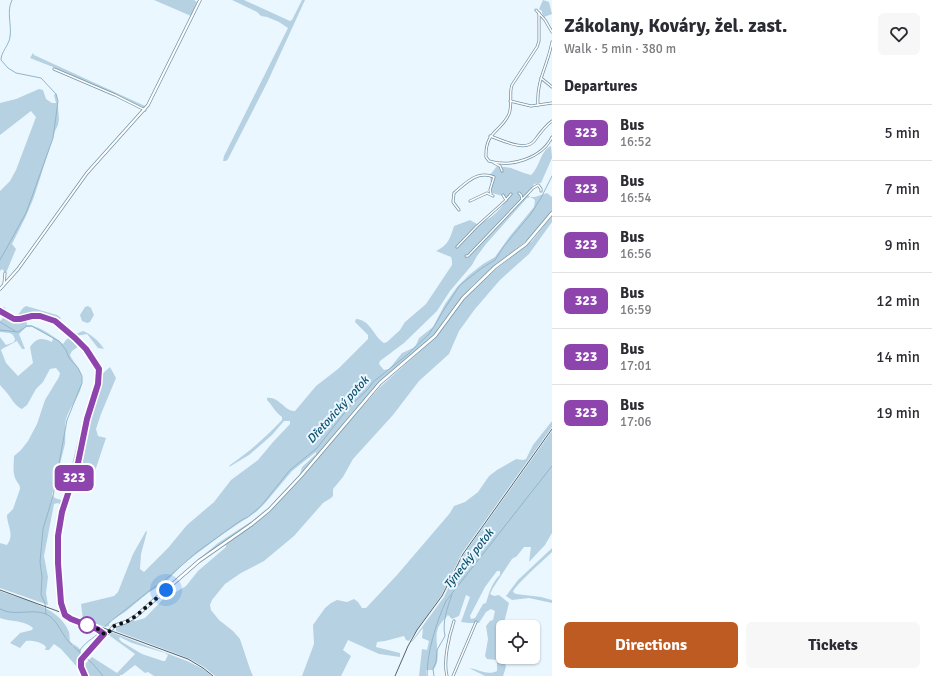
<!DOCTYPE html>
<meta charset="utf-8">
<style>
:root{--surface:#fff;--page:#f7f7f7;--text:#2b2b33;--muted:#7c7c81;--line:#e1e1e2;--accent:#be5b23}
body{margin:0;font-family:Signika,sans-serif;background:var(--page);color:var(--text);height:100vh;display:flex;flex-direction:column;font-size:15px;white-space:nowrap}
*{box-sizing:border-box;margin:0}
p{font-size:13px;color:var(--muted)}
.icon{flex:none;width:22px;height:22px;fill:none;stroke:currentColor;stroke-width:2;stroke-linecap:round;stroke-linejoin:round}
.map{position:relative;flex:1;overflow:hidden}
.drawer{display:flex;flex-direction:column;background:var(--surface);width:380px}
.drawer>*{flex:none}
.badge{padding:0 8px;border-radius:6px;font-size:14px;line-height:26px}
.fabs{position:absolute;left:496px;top:620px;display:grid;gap:8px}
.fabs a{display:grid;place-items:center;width:44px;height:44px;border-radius:6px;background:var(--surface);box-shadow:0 1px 3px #0004;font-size:20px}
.you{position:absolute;width:20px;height:20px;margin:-10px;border:3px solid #fff;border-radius:50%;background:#1a73e8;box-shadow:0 0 0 6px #1a73e833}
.map>.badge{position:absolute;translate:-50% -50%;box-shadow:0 0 0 2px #fff}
h2{padding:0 12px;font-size:15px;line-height:36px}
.round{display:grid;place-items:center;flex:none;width:42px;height:42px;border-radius:6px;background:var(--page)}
.headline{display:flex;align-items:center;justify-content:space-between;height:68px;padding:0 12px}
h1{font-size:19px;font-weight:700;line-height:30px}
.primary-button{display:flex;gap:8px;margin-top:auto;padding:8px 12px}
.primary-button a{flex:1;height:46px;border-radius:6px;background:var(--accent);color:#fff;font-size:16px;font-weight:700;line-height:46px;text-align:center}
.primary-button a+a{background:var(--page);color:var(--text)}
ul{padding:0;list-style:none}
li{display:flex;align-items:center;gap:12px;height:56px;padding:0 12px;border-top:1px solid var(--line)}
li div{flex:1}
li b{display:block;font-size:15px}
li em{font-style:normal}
li .badge{min-width:44px;font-weight:700;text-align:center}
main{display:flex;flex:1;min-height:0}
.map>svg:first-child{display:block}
.green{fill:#b6d2e2;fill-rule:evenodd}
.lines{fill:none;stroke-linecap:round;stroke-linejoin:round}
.stream{stroke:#91b5cb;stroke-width:1}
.minor-casing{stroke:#7793a4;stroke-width:3}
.tertiary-casing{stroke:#7793a4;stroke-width:3.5}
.secondary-casing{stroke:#7793a4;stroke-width:4}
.minor{stroke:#fff;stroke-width:1.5}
.tertiary{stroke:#fff;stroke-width:2}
.secondary{stroke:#fff;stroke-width:2.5}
.rail{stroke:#556067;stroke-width:1}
.line-casing{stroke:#fff;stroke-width:9}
.line{stroke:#8e44ad;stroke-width:6}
.walk{stroke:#081218;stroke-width:4;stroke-dasharray:0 7.2}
.stop-dot{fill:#fff;stroke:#8e44ad;stroke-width:2}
.labels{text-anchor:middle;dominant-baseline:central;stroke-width:4;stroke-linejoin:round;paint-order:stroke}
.water-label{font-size:12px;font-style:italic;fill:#0d506e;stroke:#ebf7ff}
</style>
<main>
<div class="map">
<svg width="552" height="676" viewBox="0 0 552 676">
<rect width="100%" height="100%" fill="#ebf7ff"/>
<g class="green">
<polygon points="154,0 194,0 197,2 191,16"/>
<polygon points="232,0 244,0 290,21 292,20 302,0 305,0 267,83 228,159 226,161 223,161 224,156 288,28 279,22 267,17 261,16 257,12"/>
<polygon points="543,0 549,2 552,14 544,17 542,13 542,11 539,9"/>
<polygon points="33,53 34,55 145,106 144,108 58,69 30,58"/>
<polygon points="39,89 43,90 46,99 52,103 56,103 54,95 56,93 57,95 59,119 58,125 55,131 34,197 26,216 12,244 16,249 6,273 2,269 0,271 0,191 10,181 16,170 36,117 31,111 0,135 0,103 16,99"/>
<path d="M551 146 552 158 541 183 534 184 528 195 530 197H535L547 193 552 197V211L530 238 494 266 473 285 454 307 434 335 378 385 343 424 300 475 281 496 252 523 193 564 218 543 252 521 269 507 300 474 302 467 316 454V452L292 471 266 502 256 512 223 534 183 564 167 581 148 593 125 612 112 620 109 624V626L105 627 83 619 81 604 114 596 118 592 133 554 146 531 147 532 141 554 140 569 144 572 168 548 187 525 214 502 231 480 258 460 273 442 290 424V421H284L272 435 249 455 229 467 230 465C249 452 266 437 282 420V417C275 412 272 405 267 400V398C279 396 285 412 295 411L316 386 338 369 368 339V335L355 322 356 319C371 320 373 336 384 343L387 342 400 330 405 322 426 304 452 265V261L451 257 436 251C448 245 450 239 454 226L470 220 477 224C489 221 499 211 506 201V197L492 193 490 175 497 166 511 168 524 173 531 175C540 167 540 151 551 146ZM530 197 534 199 535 201 534 207 510 236 495 257 483 264 469 275 457 287 445 304 433 327 419 338 416 345 413 348 402 353 389 369 384 370 379 364 380 361 404 343 437 311 450 291 472 265 477 256 486 244 527 198Z"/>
<polygon points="552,215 552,222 529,254 500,280 475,309 459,331 449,354 419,381 393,415 353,459 343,477 333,489 333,496 331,498 323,503 294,536 264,561 241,573 225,584 212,600 210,605 211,610 219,620 233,631 240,639 250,669 253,676 215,676 204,667 188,658 116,631 116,627 118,626 133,620 135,621 145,618 169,593 176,592 186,586 198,571 226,547 226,545 224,545 225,544 253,525 270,511 302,477 345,426 380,387 436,337 464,299 496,269 532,241"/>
<path d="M26 306 57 315 61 318 58 320 73 333 76 334 83 331C91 334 99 341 104 349L98 348 87 334 76 336C84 345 97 357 99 369 86 350 65 320 41 316 32 315 21 321 13 319 9 318 4 313 0 311V308L4 307 14 316C20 316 20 309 26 306Z"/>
<polygon points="88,306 91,308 94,315 90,322 87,323 82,321 80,315 85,307"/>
<path d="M4 317C13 318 15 322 26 320L27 325C38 325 55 337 63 344L66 340 70 337 79 346 72 351 70 355C74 364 82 369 82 380 82 395 70 405 66 419 64 428 66 436 65 444 61 461 56 478 52 495L55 498 61 500 64 497 86 408V414L69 486 64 502 57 527 61 505 58 503 54 504 44 556 48 577 46 593 48 605 0 588V543L7 545C15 534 7 526 7 515L13 509 20 489C20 484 18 484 16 480 12 473 14 463 14 456L21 450 28 441 37 424 45 400 59 377 60 373 56 368 50 369 43 382 36 389 27 405 22 409C15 406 12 399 7 393 5 390 2 388 0 385V337L6 345 14 342 15 339 13 335 10 333 0 332V321ZM26 327H32L53 338 52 342C42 337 36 338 30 347L33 363 18 376 6 363 1 350 2 349 17 341 22 349H25L19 334Z"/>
<polygon points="110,367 116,378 101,414 96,429 98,436 106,438 88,492 78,487 71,486 78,463 87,419 100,376"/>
<polygon points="552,421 552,427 462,553 441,596 409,641 406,640 404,636 385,641 377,642 376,647 400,653 400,657 379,654 348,640 343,650 351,656 341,676 302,676 314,644 313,625 325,608 331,603 337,600 347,602 354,599 358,602 362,608 366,608 397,575 450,513 454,506 465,502 478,492 489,476 497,470 516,459 523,460 526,459 533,445"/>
<path d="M552 431V533L545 545 529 562 531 547H524L517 556 512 559 493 588 490 594 494 596 499 595 509 603 503 627V657L506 667 503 676H485L469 668C478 669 488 676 497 671V660L487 659 485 656 488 639 486 626 490 621 493 620 495 611 491 609 486 612 479 623H469L461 622 470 597 466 595 459 616 452 619 448 615C445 619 440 623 438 628 433 642 443 659 433 670H426V676H419L422 649 427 650 429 641 422 638 423 628 412 642H411L444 597 464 554ZM497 571H500V575C492 582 489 593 486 603L483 604 475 618 471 619 470 616 485 587Z"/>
<path d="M552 548V552C544 560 516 584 513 592L516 594 541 597 552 600V603L529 598 512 600 506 596 518 580Z"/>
<path d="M0 591C23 600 59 606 69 632 70 635 69 638 70 641 72 645 78 645 81 651L77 664 78 668 61 649 54 644 49 650H45L46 647C42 642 32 640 26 641L20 648 10 643 20 633 32 630 33 628C25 620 11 622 0 618Z"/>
<path d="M111 632 187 661 203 669 212 676H154L148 672 145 673 135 665 122 675H120V676H87L84 665 92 657 117 673 135 654 110 636ZM120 637 132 643 165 653 168 655 165 661H163L142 654 122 642 119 639Z"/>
</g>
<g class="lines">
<g class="stream">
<path d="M0 260 26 213 33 194 53 138 58 101 56 94 41 78 16 73 8 68 1 60C1 52 9 45 10 37 12 24 6 12 12 0"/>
<polyline points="0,322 15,331"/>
<polyline points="0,330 18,332 27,326 32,326 53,338 59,341 66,350 69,358 78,368 82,376 82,383 67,420 53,496 43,529 40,562 42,577 41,595 45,603 46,614"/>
<path d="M0 609C15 617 32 608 46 614 58 619 62 637 72 645"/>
<polyline points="105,626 149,591 165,580 197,552 240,521 248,517 261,506 290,470 317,448 349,407 368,389 373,382 407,355 429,334 435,325 443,311 460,285 482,268 495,260 504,246 530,215 541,198 552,176"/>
<polyline points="74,647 93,664 103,676"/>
<path d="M79 652C83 643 93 639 100 632"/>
<path d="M427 676C427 652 436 623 446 601L552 466"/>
<path d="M434 676 433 669 436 662 437 650 445 636C442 623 447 608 452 595"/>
</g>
<defs>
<g id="minor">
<polyline points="536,10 545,20 552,32"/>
<path d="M539 13V41L537 47 512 85 511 89C510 96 512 107 509 114 501 132 485 131 486 157L489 161C511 168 542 158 552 137"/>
<polyline points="54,69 115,95 145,110"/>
<polyline points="541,78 552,87"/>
<polyline points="510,101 531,106 552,103"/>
<path d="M538 105C536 81 548 65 552 42"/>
<path d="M490 136C502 140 526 153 535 140 540 133 545 126 552 121"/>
<polyline points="494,163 500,166 502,171"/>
<polyline points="519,193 521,195 522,199"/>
<polyline points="503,195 506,200"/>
<polyline points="470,201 487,193 493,196"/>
<path d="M459 210 453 202 454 193C466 183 477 170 494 177L490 190 491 194"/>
<polyline points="457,247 476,227 505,201 511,194"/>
<polyline points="466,256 468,256 533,188 538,185 541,189 541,191"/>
<polyline points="4,284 5,273"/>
<path d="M447 676C443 661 449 636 454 621"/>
<polyline points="453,676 476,622"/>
</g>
<g id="tertiary">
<polyline points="0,289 18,269 87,173 148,105 200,0"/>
<polyline points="0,311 14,319 20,319 32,316 40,316 55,321 75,338 86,349 99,369 98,384 87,419 78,463 62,512 58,536 58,563 61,603 65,615 71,619 97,629 104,634"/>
</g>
<polyline id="secondary" points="85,676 80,665 83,658 102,636 108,633 114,626 126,622 136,616 199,561 252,524 269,510 301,476 380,383 435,336 463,298 495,267 526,244 552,213"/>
</defs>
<use href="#minor" class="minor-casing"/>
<use href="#tertiary" class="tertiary-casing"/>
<use href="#secondary" class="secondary-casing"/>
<use href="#minor" class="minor"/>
<use href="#tertiary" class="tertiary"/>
<use href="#secondary" class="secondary"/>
<g class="rail">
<polyline points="0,590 188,659 203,668 213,676"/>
<polyline points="395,676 408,646 417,630 442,596 463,554 552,429"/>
</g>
</g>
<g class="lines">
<defs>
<polyline id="line" points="0,311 14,319 20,319 32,316 40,316 55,321 75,338 86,349 99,369 98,384 87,419 78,463 62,512 58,536 58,563 61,603 65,615 71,619 97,629 104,634 81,660 81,667 85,676"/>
</defs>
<use href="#line" class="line-casing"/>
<use href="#line" class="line"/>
<polyline class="walk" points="87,625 86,624 100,630 104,634 108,633 114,626 126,622 136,616 166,590"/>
</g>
<circle class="stop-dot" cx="87" cy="625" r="8"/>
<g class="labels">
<g class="water-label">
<text transform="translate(338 410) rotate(-48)">Dřetovický potok</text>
<text transform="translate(469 559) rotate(-52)">Týnecký potok</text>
</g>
</g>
</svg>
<div class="fabs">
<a><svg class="icon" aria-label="locate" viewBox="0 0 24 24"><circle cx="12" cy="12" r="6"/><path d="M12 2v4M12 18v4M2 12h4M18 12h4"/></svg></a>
</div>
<div class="you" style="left:166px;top:590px"></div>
<b class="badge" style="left:74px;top:478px;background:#8e44ad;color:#fff">323</b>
</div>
<section class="drawer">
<div class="headline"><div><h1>Zákolany, Kováry, žel. zast.</h1><p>Walk · 5 min · 380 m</p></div><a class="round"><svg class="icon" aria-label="heart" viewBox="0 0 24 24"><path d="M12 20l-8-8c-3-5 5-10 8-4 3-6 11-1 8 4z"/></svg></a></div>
<h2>Departures</h2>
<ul>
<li><span class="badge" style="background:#8e44ad;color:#fff">323</span><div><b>Bus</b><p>16:52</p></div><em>5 min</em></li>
<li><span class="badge" style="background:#8e44ad;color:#fff">323</span><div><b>Bus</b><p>16:54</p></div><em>7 min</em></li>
<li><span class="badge" style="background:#8e44ad;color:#fff">323</span><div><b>Bus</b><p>16:56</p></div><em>9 min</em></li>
<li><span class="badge" style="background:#8e44ad;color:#fff">323</span><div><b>Bus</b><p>16:59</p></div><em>12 min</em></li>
<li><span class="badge" style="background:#8e44ad;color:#fff">323</span><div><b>Bus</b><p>17:01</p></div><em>14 min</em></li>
<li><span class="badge" style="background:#8e44ad;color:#fff">323</span><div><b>Bus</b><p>17:06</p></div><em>19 min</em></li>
</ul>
<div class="primary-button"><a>Directions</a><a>Tickets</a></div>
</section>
</main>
